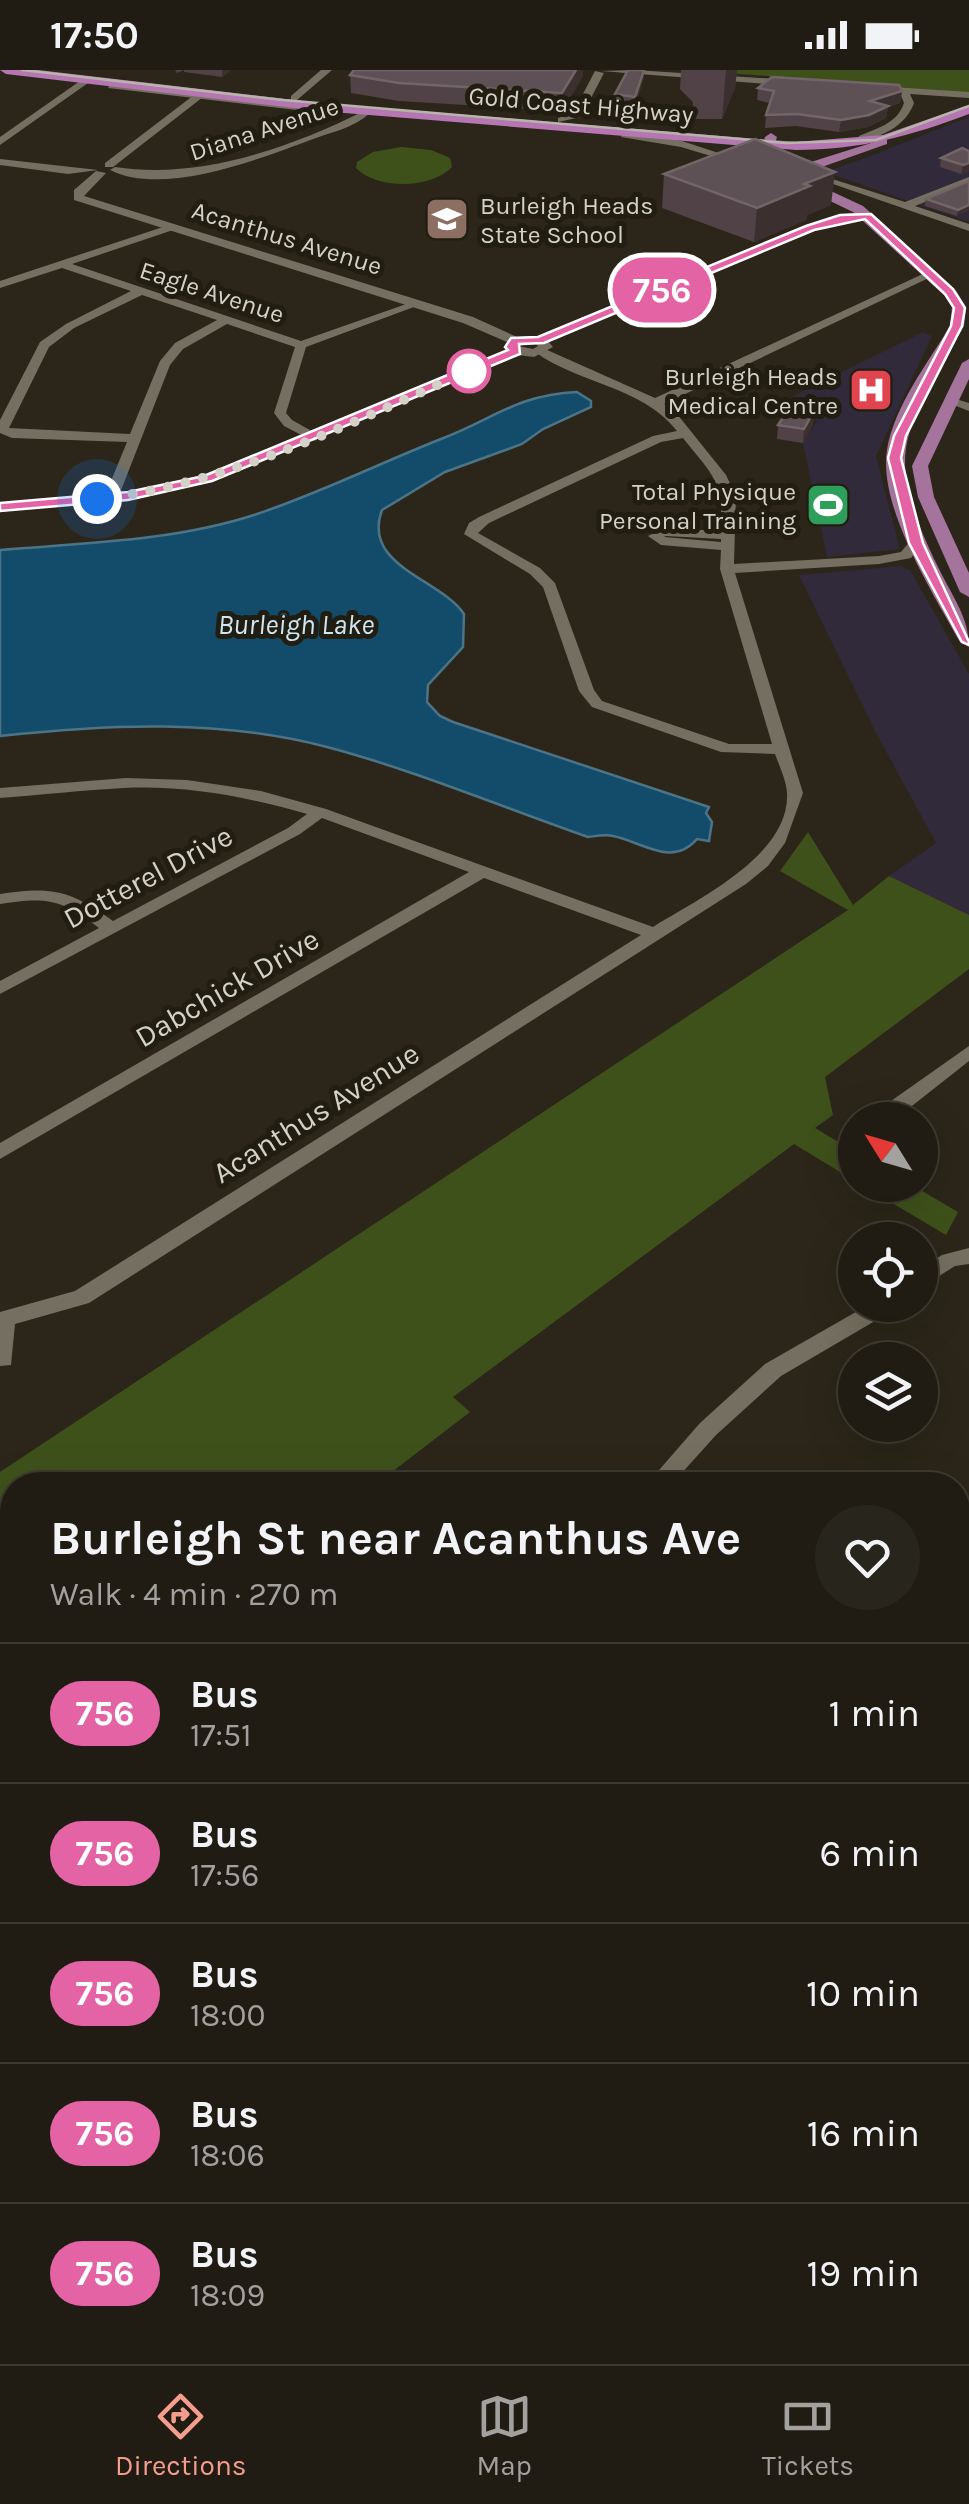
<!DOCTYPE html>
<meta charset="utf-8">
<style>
:root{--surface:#201c13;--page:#28251c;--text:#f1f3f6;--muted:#a2a1a0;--line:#3d3a33;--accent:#f49d8c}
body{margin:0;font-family:Karla,sans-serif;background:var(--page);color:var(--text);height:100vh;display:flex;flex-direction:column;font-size:38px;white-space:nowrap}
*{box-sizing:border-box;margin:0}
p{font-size:32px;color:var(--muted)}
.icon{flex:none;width:55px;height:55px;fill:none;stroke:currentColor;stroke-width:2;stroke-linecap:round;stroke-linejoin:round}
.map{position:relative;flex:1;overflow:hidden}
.details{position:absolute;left:0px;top:1402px;width:970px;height:892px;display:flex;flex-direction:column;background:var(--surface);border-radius:40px 40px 0 0;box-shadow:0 10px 40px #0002,0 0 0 2px var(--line)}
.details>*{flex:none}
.badge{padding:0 20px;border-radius:32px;font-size:35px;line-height:65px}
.needle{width:65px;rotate:307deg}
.fabs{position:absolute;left:838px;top:1032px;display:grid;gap:20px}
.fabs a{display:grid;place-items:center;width:100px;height:100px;border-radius:50%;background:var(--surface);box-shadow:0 10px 40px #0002,0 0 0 2px var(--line);font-size:50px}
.you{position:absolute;width:50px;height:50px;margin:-25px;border:8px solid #fff;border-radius:50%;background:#1a73e8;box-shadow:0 0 0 15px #1a73e833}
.map>.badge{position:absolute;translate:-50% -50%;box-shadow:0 0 0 5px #fff}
.round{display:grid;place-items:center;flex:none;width:105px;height:105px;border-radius:52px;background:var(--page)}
.overview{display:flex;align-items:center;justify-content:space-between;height:170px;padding:0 50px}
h1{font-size:48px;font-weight:700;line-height:75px}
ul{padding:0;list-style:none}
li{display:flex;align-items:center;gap:30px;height:140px;padding:0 50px;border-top:2px solid var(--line)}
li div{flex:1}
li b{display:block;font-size:38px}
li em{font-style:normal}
li .badge{min-width:110px;font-weight:700;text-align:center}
.status{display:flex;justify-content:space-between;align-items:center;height:70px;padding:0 50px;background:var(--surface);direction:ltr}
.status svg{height:28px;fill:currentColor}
.tabs{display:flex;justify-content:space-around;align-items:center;height:140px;border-top:2px solid var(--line);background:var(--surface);font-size:28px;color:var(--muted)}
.tabs a{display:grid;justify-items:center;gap:5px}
.tabs .current{color:var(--accent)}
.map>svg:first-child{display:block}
.commercial{fill:#302a3a}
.green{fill:#3f511b}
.water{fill:#124c6a;stroke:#4c7486;stroke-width:2.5}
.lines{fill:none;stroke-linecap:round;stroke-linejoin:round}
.minor{fill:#746f60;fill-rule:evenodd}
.tertiary{fill:#746f60;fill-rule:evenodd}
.primary{fill:#a5749d;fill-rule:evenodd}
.trunk{fill:#b576b1;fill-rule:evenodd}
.tram{stroke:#b7b4ab;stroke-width:2.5}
.wall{fill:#504247}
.shaded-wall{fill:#3b302f}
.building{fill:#5e5155;stroke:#716567;stroke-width:2.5}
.line{fill:#e463a4;stroke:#fff;stroke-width:2.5}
.walk{stroke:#d4d1c9;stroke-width:10;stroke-dasharray:0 18}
.stop-dot{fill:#fff;stroke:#e463a4;stroke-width:5}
.labels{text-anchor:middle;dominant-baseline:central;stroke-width:10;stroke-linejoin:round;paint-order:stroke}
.far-street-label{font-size:25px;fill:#d4d1c9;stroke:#211d10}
.far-poi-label{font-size:25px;fill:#d4d1c9;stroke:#211d10;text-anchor:end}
.far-water-label{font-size:28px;font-style:italic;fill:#cfe6f5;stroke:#211d10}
.street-label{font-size:30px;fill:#d4d1c9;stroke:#211d10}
</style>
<div class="status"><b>17:50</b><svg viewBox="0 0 49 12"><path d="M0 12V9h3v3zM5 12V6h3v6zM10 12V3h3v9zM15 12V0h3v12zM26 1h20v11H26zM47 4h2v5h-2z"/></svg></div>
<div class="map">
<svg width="969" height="2294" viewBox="0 0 969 2294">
<rect width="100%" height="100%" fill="#2b2619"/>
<g class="commercial">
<polygon points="969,47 969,152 825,102 865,88"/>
<polygon points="923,262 932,266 876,386 900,479 827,487 803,373 817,351 777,334"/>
<polygon points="901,496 910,500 969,604 969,845 889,806 936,773 875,661 799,505"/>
</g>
<g class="green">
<polygon points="684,0 969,0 969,24 773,10 769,6"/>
<path d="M401 77 431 80 450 88 452 97C431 119 377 120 356 98L357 92 373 82Z"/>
<polygon points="808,762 853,835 889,806 969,845 969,899 825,1007 833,1045 815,1058 855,1082 855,1111 794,1074 453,1327 470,1342 375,1415 12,1415 12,1467 0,1458 0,1402 848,840 780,801"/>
<polygon points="862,1115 912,1115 958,1142 946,1165"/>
</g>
<g class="water">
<path d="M577 322 591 331V337L543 359 522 374 445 402 382 440C361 496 441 509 464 544L463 577 428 615 427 632 440 646 453 652 709 737 706 743 712 752 709 771 697 769C672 798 643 772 613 766 605 764 596 766 588 767 502 737 414 700 327 677 220 649 109 654 0 666V480C86 473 175 471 257 444 320 423 380 393 441 369 494 349 516 325 577 322Z"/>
<polygon points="0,1458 12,1467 12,1965 0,1927"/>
<polygon points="969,1477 969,2162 958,2162 958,1486"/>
<polygon points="493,2282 758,2282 758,2283 753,2294 484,2294"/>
</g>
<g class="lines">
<g class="minor">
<polygon points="321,0 332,0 297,30 291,30 291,26"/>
<polygon points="634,0 793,10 798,13 793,16 601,1"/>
<polygon points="80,11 88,13 0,75 0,67"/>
<polygon points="111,13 331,38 336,41 331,44 108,18"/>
<path d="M876 16 969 22V28L910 24 914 33C906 56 881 68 859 70V66C877 58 897 54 904 33L900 23 873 21Z"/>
<path d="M364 41 369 44C353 58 332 62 313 69 259 89 164 127 110 100L115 97C200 110 289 78 364 41Z"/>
<polygon points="624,62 682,71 746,92 741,95 681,77 621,67"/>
<polygon points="0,89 98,100 68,104 0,95"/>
<polygon points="807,101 905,132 969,107 969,114 915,136 969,154 969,161 807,105"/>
<path d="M169 155 174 158 173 160 72 194 301 271 412 232 422 234 306 277 286 343 292 350 317 364V370L313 371 284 356 274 343 295 277 227 254 183 279 170 295 118 428 111 432 104 428 127 372 12 368 0 363V350L40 272 66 254 131 221 62 198 0 218V211ZM142 225 217 250 175 273 160 291 130 364 9 358 49 277 74 258Z"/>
<path d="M925 203 935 205 664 334 673 339 726 405 736 426 734 494 879 486 901 482 911 470 923 473 911 488 879 494 735 503 803 723 785 773 768 796 746 814 89 1233 15 1254 11 1295 0 1296V1242L75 1221 641 865 484 808 0 1089V1073L469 802 322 748 300 764 0 924V911L99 858C61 829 47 827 0 834V824C51 816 71 820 113 851L288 758 307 744C248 727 186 715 124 718 83 720 41 725 0 728V718L126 708 187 710 261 721 326 739 653 857C698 829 791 785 787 722 786 710 779 695 775 684L721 682 592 637 579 621 543 517 530 504 464 464 469 453 479 447 653 366 677 361C642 316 579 314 535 282L545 279 655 328ZM683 368C713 406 723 409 721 461L664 458 648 466 661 475 721 480 720 499 772 674H729L602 631 594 620 555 513 540 498 478 463 489 453 661 372ZM666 466 721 469V472L664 467Z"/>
<polygon points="946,326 969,333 969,341 946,332"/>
<polygon points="969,976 969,991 903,1043 889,1050 864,1050"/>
<polygon points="969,1178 969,1194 955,1196 920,1218 920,1200 942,1185"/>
<polygon points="868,1235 895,1235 892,1241 781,1306 716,1365 671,1415 646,1415 700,1353 765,1294"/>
<polygon points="12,2189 12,2219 0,2222 0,2192"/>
</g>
<g class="tertiary">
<polygon points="595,1 604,3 581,47 558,52 558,48 573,43"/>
<polygon points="194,25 203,27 113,97 105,97 105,93"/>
<path d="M96 101 106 103 84 126 473 247 517 267 538 266 806 155C826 149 854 137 873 146L814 161 548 271 553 277 534 287 517 285 213 411 129 430 0 441V433L129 422 203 405 507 280V272L463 253 74 130V120ZM536 274 538 276 533 279 518 276Z"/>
</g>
<g class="primary">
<path d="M771 63 777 67 771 86 777 95 795 104 811 92 887 68V74L819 98 805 109 863 136 956 221 966 237 964 256C904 365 880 379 939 499 952 526 969 547 969 577L960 572C933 523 878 437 887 380 894 336 928 293 950 256L952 237 945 226 853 142 768 101 759 86 765 67Z"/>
<polygon points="969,289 969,309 928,396 934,427 969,503 969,527 960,522 918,427 912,396 962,293"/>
</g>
<path class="trunk" d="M0 0H38L320 33 796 72 883 65 969 35V44C911 66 859 80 796 80L320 41 6 4Z"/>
<polyline class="tram" points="22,0 283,30 786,73 876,70 969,36"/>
</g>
<g class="wall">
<polygon points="175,0 231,0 222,7 184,2 184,0 177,3"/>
<polygon points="354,0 583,0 583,6 562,41 399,31 351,23 350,5"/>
<polygon points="681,0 737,0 735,18 722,49 692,49 693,32 680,19"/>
<polygon points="644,8 634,38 614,35 615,24"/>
<polygon points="758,18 902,21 900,33 888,37 886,48 868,57 839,62 796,56 765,58 766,45 770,33 757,30"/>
<polygon points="969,81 969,101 961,104 940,97 941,88"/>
<polygon points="664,104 831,135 807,145 806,150 754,172 662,138"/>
<polygon points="969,111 957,146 925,136 926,129"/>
<polygon points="814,341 813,355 803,373 777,369 778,355"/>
</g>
<g class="shaded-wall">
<polygon points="222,0 231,0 222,7"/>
<polygon points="576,0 583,0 583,6 562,41 562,23"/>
<polygon points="644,0 644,8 634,38 635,27"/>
<polygon points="726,0 737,0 735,18 722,49"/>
<polygon points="902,21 900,33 888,37 886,48 868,57 839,62 841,50 870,31"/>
<polygon points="969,93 969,101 961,104 963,95"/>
<polygon points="835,102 831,135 807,145 806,150 754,172 757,138 804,114"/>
<polygon points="969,135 969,141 957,146 958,140"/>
<polygon points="814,341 813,355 803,373 804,359"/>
</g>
<g class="building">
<polygon points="354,0 576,0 562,23 399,13 350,5"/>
<polygon points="628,0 644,0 635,27 615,24"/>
<polygon points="772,7 899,15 902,21 870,31 888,36 869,45 841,50 797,44 766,45 774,21 758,18"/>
<polygon points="755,69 835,102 804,114 810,116 757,138 664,104"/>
<polygon points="962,78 969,81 969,93 963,95 941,88"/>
<polygon points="969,111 969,135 958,140 926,129"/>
<polygon points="790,337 814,341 804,359 778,355"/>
</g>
<polygon class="line" points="871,144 953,219 965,238 962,256 906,366 901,388 923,473 969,572 969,575 962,572 909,473 888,388 894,366 951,256 954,238 945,224 865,149 814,160 544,273 519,274 520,284 212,411 128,430 0,441 0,433 128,422 204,406 508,280 505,277 511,268 538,267 806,156 840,145"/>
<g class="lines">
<path class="walk" d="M97 429C228 415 350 353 469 301"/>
</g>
<defs>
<symbol id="school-square" viewBox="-11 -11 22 22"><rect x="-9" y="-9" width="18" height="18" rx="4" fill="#8d6e63" stroke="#211d10"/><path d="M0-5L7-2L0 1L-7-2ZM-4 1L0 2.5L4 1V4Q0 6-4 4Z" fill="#fff"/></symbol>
<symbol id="hospital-square" viewBox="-11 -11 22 22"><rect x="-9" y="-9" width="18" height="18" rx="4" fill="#e0444e" stroke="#211d10"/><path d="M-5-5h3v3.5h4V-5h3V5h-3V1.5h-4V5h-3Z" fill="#fff"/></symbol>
<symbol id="stadium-square" viewBox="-11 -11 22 22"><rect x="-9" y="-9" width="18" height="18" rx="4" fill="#2e9e5b" stroke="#211d10"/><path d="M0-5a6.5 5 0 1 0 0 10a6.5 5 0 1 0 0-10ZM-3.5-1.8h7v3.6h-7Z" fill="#fff"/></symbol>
</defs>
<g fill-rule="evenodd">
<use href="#school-square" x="422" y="124" width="50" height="50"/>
<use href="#hospital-square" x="846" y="295" width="50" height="50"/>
<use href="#stadium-square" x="803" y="410" width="50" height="50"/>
</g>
<circle class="stop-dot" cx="469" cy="301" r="20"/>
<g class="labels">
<g class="far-street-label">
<text transform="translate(581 35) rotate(5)">Gold Coast Highway</text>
<text transform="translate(264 59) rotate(-18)">Diana Avenue</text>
<text transform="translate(287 168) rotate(17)">Acanthus Avenue</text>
<text transform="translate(212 222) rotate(18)">Eagle Avenue</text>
</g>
<g class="far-poi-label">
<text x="480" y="135" text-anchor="start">Burleigh Heads<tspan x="480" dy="29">State School</tspan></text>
<text x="838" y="306">Burleigh Heads<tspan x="838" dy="29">Medical Centre</tspan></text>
<text x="796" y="421">Total Physique<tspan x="796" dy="29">Personal Training</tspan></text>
</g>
<g class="far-water-label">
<text x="296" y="554">Burleigh Lake</text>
</g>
<g class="street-label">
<text transform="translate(148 807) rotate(-28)">Dotterel Drive</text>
<text transform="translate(227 918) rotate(-30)">Dabchick Drive</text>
<text transform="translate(316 1043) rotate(-32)">Acanthus Avenue</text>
</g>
</g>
</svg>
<div class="fabs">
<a><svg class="needle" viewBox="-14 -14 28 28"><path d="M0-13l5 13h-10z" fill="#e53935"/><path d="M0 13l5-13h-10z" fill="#a2a1a0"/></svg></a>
<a><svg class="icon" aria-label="locate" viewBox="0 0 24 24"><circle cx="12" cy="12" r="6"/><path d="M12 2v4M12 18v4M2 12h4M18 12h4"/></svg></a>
<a><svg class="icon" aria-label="layers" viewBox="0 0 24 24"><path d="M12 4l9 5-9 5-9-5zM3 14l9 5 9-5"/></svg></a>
</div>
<div class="you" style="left:97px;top:429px"></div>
<b class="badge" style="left:662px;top:220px;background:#e463a4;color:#fff">756</b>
<section class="details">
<div class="overview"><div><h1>Burleigh St near Acanthus Ave</h1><p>Walk · 4 min · 270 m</p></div><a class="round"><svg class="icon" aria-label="heart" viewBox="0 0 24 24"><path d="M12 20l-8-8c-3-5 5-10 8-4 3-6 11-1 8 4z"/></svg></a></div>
<ul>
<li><span class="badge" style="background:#e463a4;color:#fff">756</span><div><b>Bus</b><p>17:51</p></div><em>1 min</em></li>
<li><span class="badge" style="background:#e463a4;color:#fff">756</span><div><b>Bus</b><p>17:56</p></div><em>6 min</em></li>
<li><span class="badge" style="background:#e463a4;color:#fff">756</span><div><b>Bus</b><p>18:00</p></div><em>10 min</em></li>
<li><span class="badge" style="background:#e463a4;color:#fff">756</span><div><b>Bus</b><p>18:06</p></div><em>16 min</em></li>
<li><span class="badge" style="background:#e463a4;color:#fff">756</span><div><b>Bus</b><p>18:09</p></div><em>19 min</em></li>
</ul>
</section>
</div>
<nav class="tabs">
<a class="current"><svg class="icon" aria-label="directions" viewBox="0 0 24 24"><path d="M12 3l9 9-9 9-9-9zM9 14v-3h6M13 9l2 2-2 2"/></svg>Directions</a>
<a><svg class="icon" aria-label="map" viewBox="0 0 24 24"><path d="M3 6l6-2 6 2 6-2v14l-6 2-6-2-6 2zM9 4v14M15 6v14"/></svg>Map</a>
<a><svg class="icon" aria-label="tickets" viewBox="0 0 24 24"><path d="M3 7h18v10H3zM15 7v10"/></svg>Tickets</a>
</nav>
